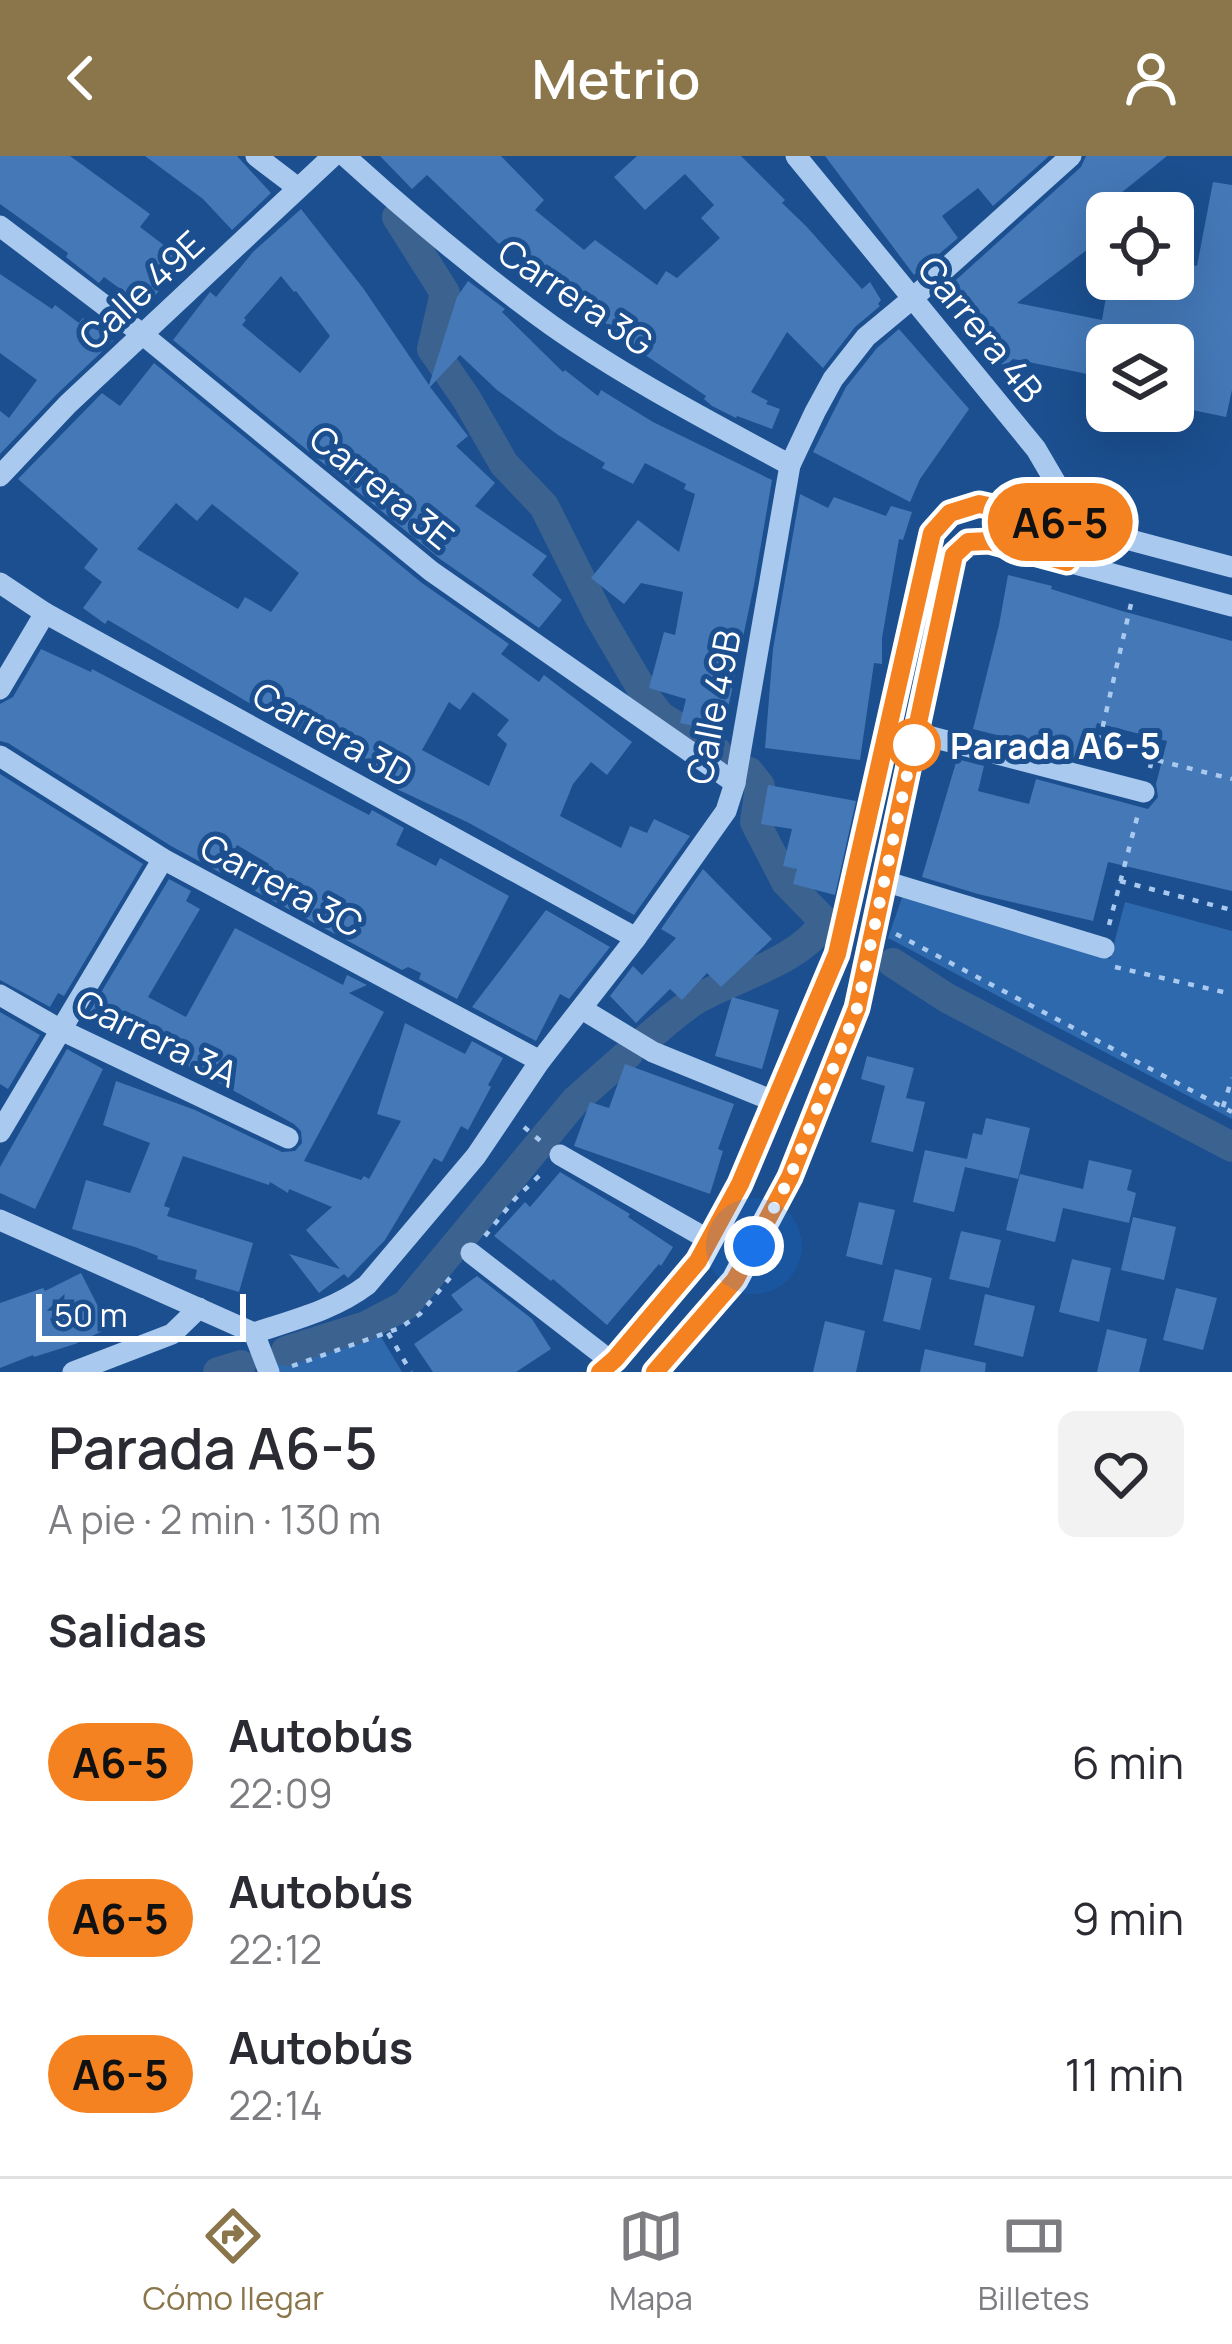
<!DOCTYPE html>
<html lang="es">
<meta charset="utf-8">
<style>
:root{--surface:#fff;--page:#f2f2f3;--text:#2b2b33;--muted:#7c7c81;--line:#e1e1e2;--accent:#8a764a}
body{margin:0;font-family:Manrope,sans-serif;background:var(--page);color:var(--text);height:100vh;display:flex;flex-direction:column;font-size:45px;white-space:nowrap}
*{box-sizing:border-box;margin:0}
p{font-size:39px;color:var(--muted)}
.icon{flex:none;width:66px;height:66px;fill:none;stroke:currentColor;stroke-width:2;stroke-linecap:round;stroke-linejoin:round}
.map{position:relative;height:1216px;overflow:hidden}
.side{display:flex;flex-direction:column;background:var(--surface);flex:1}
.side>*{flex:none}
.badge{padding:0 24px;border-radius:39px;font-size:42px;line-height:78px}
.tools{position:absolute;left:1086px;top:36px;display:grid;gap:24px}
.tools a{display:grid;place-items:center;width:108px;height:108px;border-radius:18px;background:var(--surface);box-shadow:0 12px 48px #0002;font-size:60px}
.scale{position:absolute;left:36px;bottom:30px;width:210px;box-sizing:border-box;padding-left:12px;border:6px solid #fff;border-top:0;font-size:33px;line-height:42px;white-space:nowrap;color:#fff;-webkit-text-stroke:9px #1b4f8f;paint-order:stroke}
.you{position:absolute;width:60px;height:60px;margin:-30px;border:9px solid #fff;border-radius:50%;background:#1a73e8;box-shadow:0 0 0 18px #1a73e833}
.map>.badge{position:absolute;translate:-50% -50%;box-shadow:0 0 0 6px #fff}
h2{padding:0 48px;font-size:45px;line-height:108px}
.round{display:grid;place-items:center;flex:none;width:126px;height:126px;border-radius:18px;background:var(--page)}
.headline{display:flex;align-items:center;justify-content:space-between;height:204px;padding:0 48px}
h1{font-size:57px;font-weight:600;line-height:90px}
ul{padding:0;list-style:none}
li{display:flex;align-items:center;gap:36px;height:156px;padding:0 48px}
li div{flex:1}
li b{display:block;font-size:45px}
li em{font-style:normal}
li .badge{min-width:132px;font-weight:700;text-align:center}
header{display:flex;justify-content:space-between;align-items:center;height:156px;padding:0 48px;background:var(--accent);color:#fff;font-size:54px;font-weight:600}
.tab-bar{display:flex;justify-content:space-around;align-items:center;height:168px;border-top:3px solid var(--line);background:var(--surface);font-size:33px;color:var(--muted)}
.tab-bar a{display:grid;justify-items:center;gap:6px}
.tab-bar .selected{color:var(--accent)}
.map>svg:first-child{display:block}
.green{fill:#2e69ad}
.lines{fill:none;stroke-linecap:round;stroke-linejoin:round}
.canal{stroke:#3c6290;stroke-width:30}
.building{fill:#4478b7;fill-rule:evenodd}
.path{stroke:#a9c9ee;stroke-width:4.5;stroke-dasharray:6 9;stroke-linecap:butt}
.minor{stroke:#a9c9ee;stroke-width:21}
.line-casing{stroke:#fff;stroke-width:27}
.line{stroke:#f58220;stroke-width:18}
.walk{stroke:#fff;stroke-width:12;stroke-dasharray:0 21.6}
.stop-dot{fill:#fff;stroke:#f58220;stroke-width:6}
.labels{text-anchor:middle;dominant-baseline:central;stroke-width:10;stroke-linejoin:round;paint-order:stroke}
.street-label{font-size:36px;fill:#fff;stroke:#1b4f8f}
.stop-label{font-size:36px;font-weight:bold;fill:#fff;stroke:#1b4f8f;text-anchor:start}
</style>
<header><svg class="icon" aria-label="back" viewBox="0 0 24 24"><path d="M15 5l-7 7 7 7"/></svg>Metrio<svg class="icon" aria-label="person" viewBox="0 0 24 24"><circle cx="12" cy="8" r="4"/><path d="M4 21q1-7 8-7t8 7"/></svg></header>
<div class="map">
<svg width="1232" height="1216" viewBox="0 0 1232 1216">
<rect width="100%" height="100%" fill="#1b4f8f"/>
<g class="green">
<polygon points="904,736 1110,803 1125,746 1232,775 1232,963 888,782"/>
<polygon points="377,1174 402,1216 279,1216 276,1206"/>
</g>
<g class="lines">
<g class="canal">
<polyline points="397,61 445,137 432,193 466,242 504,308 544,350 599,460 650,547 660,560 717,596"/>
<polyline points="893,807 947,842 1232,991"/>
<path d="M645 884C662 870 679 854 697 843 739 819 797 807 825 766L786 726 755 666 760 630 749 616"/>
<polyline points="286,1195 366,1170 406,1149 575,945 628,898"/>
<polyline points="218,1216 241,1209"/>
</g>
</g>
<g class="building">
<polygon points="0,0 70,0 150,58 140,71 182,103 146,152 104,121 99,127 66,101 68,97 0,48"/>
<polygon points="145,0 237,0 271,37 232,74 203,43"/>
<polygon points="380,0 501,0 544,44 535,54 584,94 595,84 657,129 666,115 677,122 720,82 701,62 714,49 685,18 645,54 614,21 637,0 741,0 785,44 782,47 806,70 862,133 870,126 881,144 878,148 880,150 855,171 823,212 787,176 751,236 768,245 766,248 780,253 772,273 737,260 736,262 712,250 704,243 706,240 620,182 622,179 566,139 569,135 505,83 499,88 427,19 412,33"/>
<polygon points="825,0 1049,0 993,50 978,32 942,60 958,82 914,119"/>
<polygon points="1086,0 1167,0 1116,41 1129,57 1107,57 1107,109 1092,90 1017,147 1102,164 1109,123 1173,123 1173,105 1197,110 1213,26 1232,29 1232,234 1226,261 1173,250 1173,189 1107,189 1107,222 1013,203 1004,211 983,180 946,133 1081,11"/>
<path d="M301 53 363 132 429 229 457 141 468 125 505 153 502 156 563 216 565 214 598 240 601 234 653 266 772 324 754 429 723 576 680 567 686 543 649 532 664 476 675 479 683 436 641 427 624 448 591 422 638 364 679 396 695 338 684 333 686 328 645 307 633 328 602 312 605 307 558 279 497 234 460 199 430 231 468 280 456 290 495 327 475 350 547 400 532 419 562 444 539 472 440 403 173 184 210 136 216 141 253 96ZM281 120 294 136 296 135 330 180 300 217 242 169 246 164 244 162Z"/>
<polygon points="0,118 52,153 55,149 79,167 83,162 113,185 57,238 0,298 0,255 9,262 37,224 0,197"/>
<polygon points="899,173 969,253 920,323 910,346 813,296 846,231 877,192"/>
<path d="M154 207 422 427 509 488 501 498 539 526 544 519 632 586 607 619 591 606 573 628 560 660 621 692 630 670 647 677 654 663 690 680 634 759 469 667 386 628 391 618 354 596 313 574 309 582 108 464 105 468 83 452 102 426 84 412 98 393 18 323 102 237 120 250ZM176 347 197 365 212 348 299 417 271 456 245 441 238 453 137 393ZM473 536 509 564 497 579 507 588 489 630 422 594 449 546 460 554Z"/>
<polygon points="800,338 828,352 834,341 886,360 891,350 912,356 903,384 899,383 882,482 882,508 874,507 860,604 765,592 773,493"/>
<polygon points="1008,419 1052,430 1051,433 1122,455 1232,485 1232,735 1108,706 1093,765 978,738 922,721 957,603 984,610 978,635 1029,648 1036,623 1148,653 1158,641 1156,628 1167,585 1097,567 1086,605 1043,594 1044,591 973,573 999,469"/>
<polygon points="41,493 91,516 92,513 369,659 372,654 404,672 396,689 436,710 440,702 509,740 457,843 419,823 421,817 408,811 402,814 255,735 269,708 237,689 221,717 171,690 8,587 0,585 0,548 13,541"/>
<polygon points="0,618 143,708 64,840 58,837 50,851 0,824"/>
<polygon points="768,629 856,645 835,739 793,728 797,713 783,710 792,673 761,668"/>
<polygon points="703,713 772,783 721,831 707,817 682,844 670,833 636,867 610,840 633,810 642,819 676,782 661,773"/>
<polygon points="169,723 191,735 186,745 200,753 148,841 186,861 235,772 343,829 347,819 367,829 349,837 384,856 304,1005 361,1024 364,1020 369,1023 401,965 377,958 405,867 465,898 472,885 503,902 488,929 491,931 468,974 461,970 442,1006 434,1002 385,1084 348,1122 344,1118 319,1137 289,1098 340,1113 306,1074 332,1051 289,1033 288,1037 270,1026 269,1029 183,1000 164,1050 170,1052 167,1060 253,1087 239,1136 195,1123 197,1114 157,1103 158,1100 135,1091 72,1073 86,1024 130,1037 150,987 103,969 116,925 195,954 282,996 295,995 302,987 301,975 294,968 165,897 166,894 127,874 126,876 90,855"/>
<polygon points="546,754 610,791 569,843 560,838 536,885 472,851"/>
<polygon points="732,841 779,854 762,913 715,900"/>
<polygon points="0,856 40,879 8,933 0,928"/>
<polygon points="67,893 103,913 35,1053 0,1037 0,1011"/>
<polygon points="867,900 914,912 906,942 925,946 913,996 871,986 885,930 861,923"/>
<polygon points="625,908 734,948 718,993 723,995 710,1038 574,990 590,946 609,952"/>
<polygon points="986,962 1030,972 1018,1023 965,1011 954,1056 913,1046 925,994 967,1003 973,977 982,979"/>
<polygon points="1089,1004 1132,1014 1127,1034 1136,1037 1129,1067 1063,1052 1055,1086 1006,1074 1020,1018 1083,1033"/>
<polygon points="560,1016 630,1058 628,1061 673,1091 661,1110 659,1108 607,1169 553,1123 551,1125 494,1080 525,1046 530,1051"/>
<polygon points="859,1046 895,1054 882,1109 846,1100"/>
<polygon points="1133,1061 1176,1071 1164,1124 1121,1114"/>
<polygon points="961,1075 1001,1084 989,1132 949,1123"/>
<polygon points="1072,1103 1111,1112 1099,1166 1059,1156"/>
<polygon points="895,1113 932,1122 920,1174 883,1165"/>
<polygon points="81,1117 109,1172 75,1188 34,1201 33,1199 0,1212 0,1147 43,1132 45,1135"/>
<polygon points="477,1120 532,1163 551,1193 516,1216 433,1216 414,1188 463,1154 451,1139"/>
<polygon points="1176,1132 1217,1142 1203,1194 1163,1184"/>
<polygon points="985,1138 1035,1150 1023,1201 974,1189"/>
<polygon points="825,1165 865,1175 856,1216 813,1216"/>
<polygon points="1107,1173 1147,1183 1139,1216 1097,1216"/>
<polygon points="925,1193 986,1207 985,1216 920,1216"/>
</g>
<g class="lines">
<g class="path">
<polyline points="1096,600 1131,448"/>
<polyline points="1150,612 1152,603 1232,623"/>
<polyline points="1120,725 1232,754"/>
<polyline points="1109,769 1138,658"/>
<polyline points="896,778 1232,956"/>
<polyline points="1115,811 1232,838"/>
<polyline points="1223,951 1232,922"/>
<polyline points="524,971 543,987"/>
<polyline points="485,1080 515,1043 541,1018"/>
<polyline points="388,1177 411,1216"/>
<polyline points="292,1210 400,1172 420,1158 454,1117"/>
</g>
<g class="minor">
<polyline points="256,0 298,32"/>
<path d="M345 0C411 60 479 117 551 169 626 222 709 265 790 309"/>
<polyline points="796,0 1036,293 1060,334 1074,369 1067,406"/>
<polyline points="0,70 142,178 431,415 735,627"/>
<polyline points="0,320 68,248 333,0"/>
<polyline points="0,427 45,457 636,782"/>
<polyline points="0,533 45,457"/>
<polyline points="916,577 1144,636"/>
<polyline points="0,600 163,703 540,905"/>
<polyline points="884,725 1104,792"/>
<polyline points="0,839 61,874 288,982"/>
<polyline points="582,853 653,896 776,946"/>
<polyline points="0,976 163,703"/>
<polyline points="560,999 709,1084"/>
<polyline points="0,1064 254,1177 269,1216"/>
<polyline points="471,1097 612,1206"/>
<path d="M254 1177C293 1164 334 1154 367 1129L476 1000 540 905 636 782 726 655 735 627 790 309 815 256 833 223 866 181 913 142 1071 0"/>
<polyline points="73,1216 172,1178 199,1152"/>
<polyline points="600,1216 615,1203 698,1105 740,1029 823,837 837,798 932,377 950,357 979,348 1074,369 1232,411"/>
<polyline points="655,1216 735,1124 790,1021 857,852 954,399 968,385 989,385 1232,450"/>
</g>
</g>
<g class="lines">
<defs>
<polyline id="line" points="600,1216 615,1203 698,1105 740,1028 837,798 932,377 950,357 979,348 1074,369 1067,406 989,385 968,386 954,399 857,852 790,1021 735,1124 655,1216"/>
</defs>
<use href="#line" class="line-casing"/>
<use href="#line" class="line"/>
<polyline class="walk" points="754,1090 790,1021 857,852 916,577 914,589"/>
</g>
<circle class="stop-dot" cx="914" cy="589" r="24"/>
<g class="labels">
<g class="street-label">
<text transform="translate(141 134) rotate(-43)">Calle 49E</text>
<text transform="translate(576 141) rotate(34)">Carrera 3G</text>
<text transform="translate(981 173) rotate(51)">Carrera 4B</text>
<text transform="translate(382 331) rotate(39)">Carrera 3E</text>
<text transform="translate(713 551) rotate(-79)">Calle 49B</text>
<text transform="translate(333 578) rotate(29)">Carrera 3D</text>
<text transform="translate(282 729) rotate(28)">Carrera 3C</text>
<text transform="translate(157 882) rotate(26)">Carrera 3A</text>
</g>
<g class="stop-label">
<text x="950" y="589">Parada A6-5</text>
</g>
</g>
</svg>
<div class="tools">
<a><svg class="icon" aria-label="locate" viewBox="0 0 24 24"><circle cx="12" cy="12" r="6"/><path d="M12 2v4M12 18v4M2 12h4M18 12h4"/></svg></a>
<a><svg class="icon" aria-label="layers" viewBox="0 0 24 24"><path d="M12 4l9 5-9 5-9-5zM3 14l9 5 9-5"/></svg></a>
</div>
<div class="scale">50 m</div>
<div class="you" style="left:754px;top:1090px"></div>
<b class="badge" style="left:1060px;top:366px;background:#f58220;color:#111">A6-5</b>
</div>
<section class="side">
<div class="headline"><div><h1>Parada A6-5</h1><p>A pie · 2 min · 130 m</p></div><a class="round"><svg class="icon" aria-label="heart" viewBox="0 0 24 24"><path d="M12 20l-8-8c-3-5 5-10 8-4 3-6 11-1 8 4z"/></svg></a></div>
<h2>Salidas</h2>
<ul>
<li><span class="badge" style="background:#f58220;color:#111">A6-5</span><div><b>Autobús</b><p>22:09</p></div><em>6 min</em></li>
<li><span class="badge" style="background:#f58220;color:#111">A6-5</span><div><b>Autobús</b><p>22:12</p></div><em>9 min</em></li>
<li><span class="badge" style="background:#f58220;color:#111">A6-5</span><div><b>Autobús</b><p>22:14</p></div><em>11 min</em></li>
</ul>
</section>
<nav class="tab-bar">
<a class="selected"><svg class="icon" aria-label="directions" viewBox="0 0 24 24"><path d="M12 3l9 9-9 9-9-9zM9 14v-3h6M13 9l2 2-2 2"/></svg>Cómo llegar</a>
<a><svg class="icon" aria-label="map" viewBox="0 0 24 24"><path d="M3 6l6-2 6 2 6-2v14l-6 2-6-2-6 2zM9 4v14M15 6v14"/></svg>Mapa</a>
<a><svg class="icon" aria-label="tickets" viewBox="0 0 24 24"><path d="M3 7h18v10H3zM15 7v10"/></svg>Billetes</a>
</nav>
